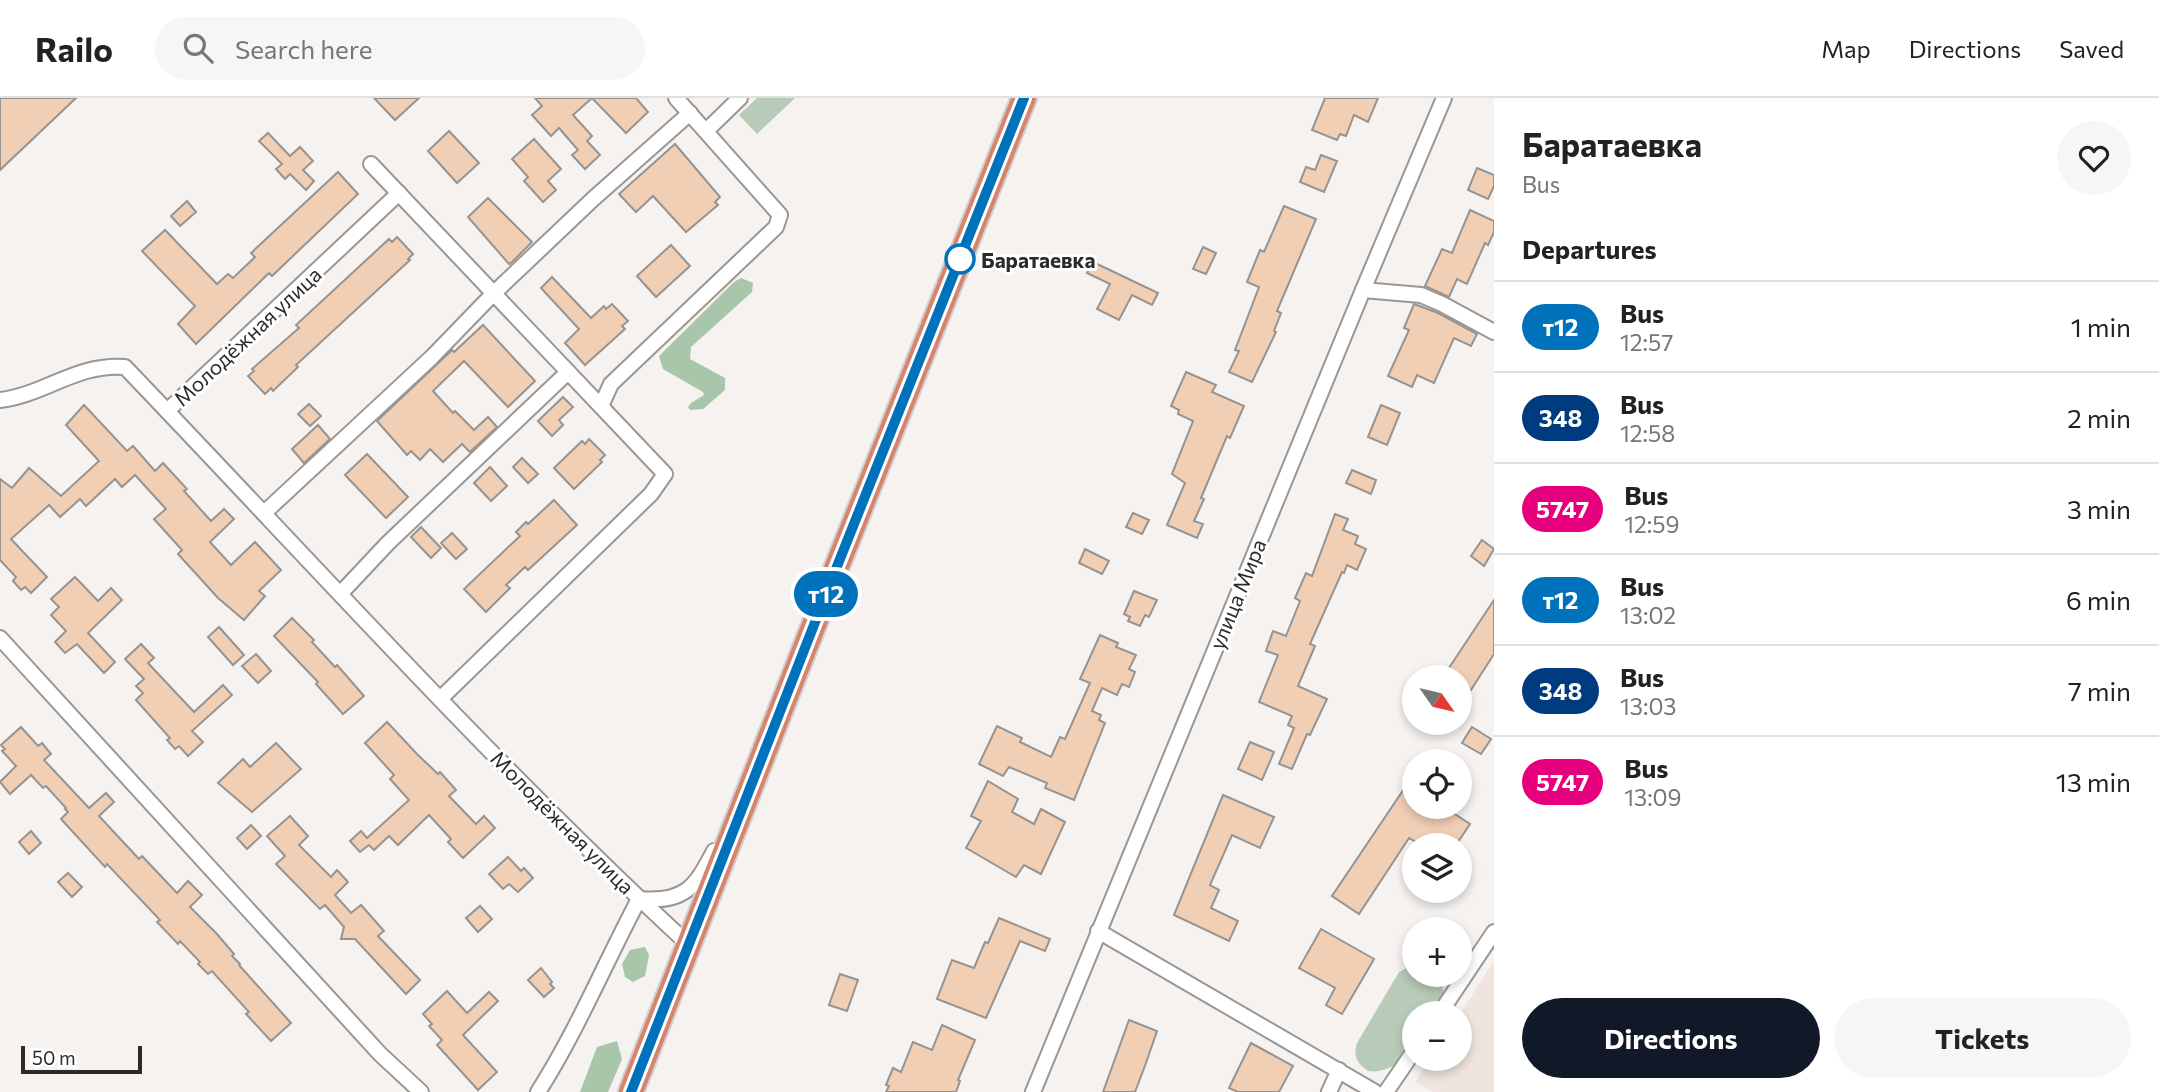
<!DOCTYPE html>
<meta charset="utf-8">
<style>
:root{--surface:#fff;--page:#f6f6f6;--text:#222;--muted:#767676;--line:#e0e0e0;--accent:#111827}
body{margin:0;font-family:Commissioner,sans-serif;background:var(--page);color:var(--text);height:100vh;display:flex;flex-direction:column;font-size:26px;white-space:nowrap}
*{box-sizing:border-box;margin:0}
p{font-size:23px;color:var(--muted)}
.icon{flex:none;width:38px;height:38px;fill:none;stroke:currentColor;stroke-width:2;stroke-linecap:round;stroke-linejoin:round}
.map{position:relative;flex:1;overflow:hidden}
.panel{display:flex;flex-direction:column;background:var(--surface);width:665px}
.panel>*{flex:none}
.badge{padding:0 14px;border-radius:23px;font-size:24px;line-height:46px}
.needle{width:46px;rotate:124deg}
.controls{position:absolute;left:1402px;top:567px;display:grid;gap:14px}
.controls a{display:grid;place-items:center;width:70px;height:70px;border-radius:50%;background:var(--surface);box-shadow:0 4px 10px #0003;font-size:35px}
.scale{position:absolute;left:21px;bottom:18px;width:121px;box-sizing:border-box;padding-left:7px;border:4px solid #2c2b2a;border-top:0;font-size:19px;line-height:24px;white-space:nowrap;color:#2c2b2a;-webkit-text-stroke:5px #fff;paint-order:stroke}
.map>.badge{position:absolute;translate:-50% -50%;box-shadow:0 0 0 4px #fff}
h2{padding:0 28px;font-size:26px;line-height:63px}
.round{display:grid;place-items:center;flex:none;width:74px;height:74px;border-radius:37px;background:var(--page)}
.summary{display:flex;align-items:center;justify-content:space-between;height:119px;padding:0 28px}
h1{font-size:33px;font-weight:700;line-height:52px}
.button{display:flex;gap:14px;margin-top:auto;padding:14px 28px}
.button a{flex:1;height:80px;border-radius:42px;background:var(--accent);color:#fff;font-size:28px;font-weight:700;line-height:80px;text-align:center}
.button a+a{background:var(--page);color:var(--text)}
ul{padding:0;list-style:none}
li{display:flex;align-items:center;gap:21px;height:91px;padding:0 28px;border-top:2px solid var(--line)}
li div{flex:1}
li b{display:block;font-size:26px}
li em{font-style:normal}
li .badge{min-width:77px;font-weight:700;text-align:center}
header{display:flex;align-items:center;gap:42px;box-sizing:border-box;height:98px;padding:0 35px;background:var(--surface);border-bottom:2px solid var(--line)}
header strong{font-size:33px}
nav{display:flex;gap:38px;margin-inline-start:auto;font-size:24px}
.search{width:490px;height:63px;background:var(--page);display:flex;align-items:center;gap:18px;box-sizing:border-box;padding:0 24px;border-radius:38px;color:var(--muted);font-size:26px}
main{display:flex;flex:1;min-height:0}
.map>svg:first-child{display:block}
.built{fill:#efe5de}
.green{fill:#b8cbb8}
.forest{fill:#a8c6a9}
.building{fill:#f1cfb5;stroke:#969391;stroke-width:2}
.lines{fill:none;stroke-linecap:round;stroke-linejoin:round}
.minor-casing{stroke:#999694;stroke-width:18}
.trunk-casing{stroke:#d1d0d0;stroke-width:28}
.minor{stroke:#fff;stroke-width:14}
.trunk{stroke:#d6846c;stroke-width:24}
.line-casing{stroke:#fff;stroke-width:16}
.line{stroke:#0072bc;stroke-width:10}
.stop-dot{fill:#fff;stroke:#0072bc;stroke-width:3.5}
.labels{text-anchor:middle;dominant-baseline:central;stroke-width:6;stroke-linejoin:round;paint-order:stroke}
.stop-label{font-size:21px;font-weight:bold;fill:#2c2b2a;stroke:#fff;text-anchor:start}
.street-label{font-size:21px;fill:#2c2b2a;stroke:#fff}
</style>
<header>
<strong>Railo</strong>
<div class="search"><svg class="icon" aria-label="search" viewBox="0 0 24 24"><circle cx="10" cy="10" r="6"/><path d="M15 15l6 6"/></svg>Search here</div>
<nav><a>Map</a><a>Directions</a><a>Saved</a></nav>
</header>
<main>
<div class="map">
<svg width="1494" height="994" viewBox="0 0 1494 994">
<rect width="100%" height="100%" fill="#f5f2f0"/>
<polygon class="built" points="1494,863 1494,994 1433,994 1415,984 1430,961 1460,961 1460,916"/>
<g class="green">
<polygon points="757,0 795,0 757,36 739,17"/>
<path d="M1414 866V877H1440L1444 897 1432 915H1414C1414 924 1416 936 1413 944 1406 962 1388 976 1368 973 1357 965 1353 959 1357 945L1399 874Z"/>
</g>
<g class="forest">
<polygon points="741,180 753,185 752,194 691,249 690,261 725,280 725,292 703,311 690,312 688,309 691,305 704,297 703,294 663,271 659,258 734,184"/>
<polygon points="645,849 649,857 645,878 633,884 625,879 622,866 630,852"/>
<polygon points="617,943 622,961 608,994 580,994 597,949"/>
</g>
<g class="building">
<polygon points="0,0 76,0 0,72"/>
<polygon points="374,0 419,0 395,22"/>
<polygon points="535,0 636,0 648,14 626,35 592,0 573,17 592,38 587,43 600,57 585,71 572,57 578,52 559,30 551,38 532,17 542,8"/>
<polygon points="1325,0 1378,0 1368,24 1354,17 1346,38 1340,36 1337,42 1312,32"/>
<polygon points="449,33 479,65 457,85 428,53"/>
<polygon points="268,35 290,58 300,49 313,63 303,72 314,83 306,92 290,76 285,81 276,71 282,66 259,43"/>
<polygon points="534,41 561,71 548,83 556,92 543,104 524,83 528,79 512,61"/>
<polygon points="675,46 720,99 715,104 718,107 686,134 653,98 636,114 619,96"/>
<polygon points="1321,57 1337,63 1324,94 1300,84 1306,69 1315,72"/>
<polygon points="1477,70 1494,77 1494,88 1488,101 1468,92"/>
<polygon points="338,74 358,96 272,178 269,175 196,246 178,226 195,208 142,153 165,132 217,186 228,176 233,180 255,159 251,155"/>
<polygon points="488,100 532,144 511,165 509,166 468,119"/>
<polygon points="187,103 196,114 180,128 171,118"/>
<polygon points="1284,108 1316,121 1277,213 1281,215 1274,233 1276,234 1252,284 1229,274 1239,253 1235,252 1259,189 1247,184 1260,152 1264,154"/>
<polygon points="1470,112 1494,123 1494,134 1488,147 1485,145 1467,186 1457,181 1449,199 1425,188 1442,151 1452,155"/>
<polygon points="397,139 413,156 408,161 410,162 296,267 298,269 273,293 271,290 265,296 248,278 254,273 252,271 299,230 296,227 389,141 392,144"/>
<polygon points="671,147 690,168 656,199 637,178"/>
<polygon points="1203,149 1216,155 1206,176 1193,171"/>
<polygon points="1093,164 1158,195 1152,207 1132,197 1119,222 1097,211 1110,186 1087,175"/>
<polygon points="552,179 591,220 604,208 606,211 612,206 628,223 622,228 625,231 585,267 565,245 579,231 541,190"/>
<polygon points="1414,206 1438,215 1477,236 1471,248 1454,240 1434,285 1417,277 1412,289 1388,278 1409,232 1404,230"/>
<polygon points="483,227 535,283 508,309 464,263 433,293 453,315 455,313 474,332 488,319 497,329 470,354 462,346 443,364 430,351 420,362 411,353 407,357 377,323 452,252 454,254"/>
<polygon points="1186,274 1216,287 1212,294 1244,308 1230,340 1227,338 1201,400 1204,401 1194,423 1203,426 1197,440 1167,427 1185,385 1172,376 1193,323 1178,316 1179,312 1171,308"/>
<polygon points="563,299 573,309 559,322 563,327 552,338 538,323"/>
<polygon points="309,306 321,318 310,328 298,316"/>
<polygon points="84,307 127,353 133,348 155,373 163,365 187,391 184,393 211,423 224,411 234,421 210,444 231,467 255,444 281,472 259,493 265,498 244,522 218,500 178,456 182,452 154,421 166,411 135,377 122,389 115,381 86,408 80,401 60,419 49,407 11,441 47,479 31,495 25,489 21,492 13,483 16,479 0,462 0,381 12,390 29,370 61,398 99,363 66,327"/>
<polygon points="1381,307 1400,315 1387,347 1368,339"/>
<polygon points="318,327 330,341 304,365 292,351"/>
<polygon points="589,341 605,357 600,362 602,364 574,391 554,370 582,343 585,346"/>
<polygon points="367,356 408,399 386,420 345,377"/>
<polygon points="522,360 538,376 528,385 513,369"/>
<polygon points="490,369 507,388 491,403 474,385"/>
<polygon points="1352,372 1376,382 1371,396 1346,385"/>
<polygon points="554,402 577,427 528,472 525,469 506,487 510,490 486,514 464,491 520,438 516,434 526,424 528,426"/>
<polygon points="1133,415 1149,422 1142,436 1126,429"/>
<polygon points="1335,416 1348,421 1343,432 1358,438 1355,446 1366,451 1357,472 1347,467 1344,475 1342,474 1310,546 1315,548 1298,588 1327,601 1310,637 1307,636 1292,671 1279,666 1294,630 1288,627 1292,618 1259,604 1278,557 1266,553 1273,533 1286,538 1300,503 1295,500 1306,475 1312,478"/>
<polygon points="421,429 441,450 431,460 411,439"/>
<polygon points="452,435 467,451 456,461 441,445"/>
<polygon points="1482,442 1494,451 1484,468 1471,458"/>
<polygon points="1085,451 1109,463 1102,476 1079,465"/>
<polygon points="75,479 98,503 111,490 122,502 88,535 115,564 104,575 77,546 65,555 55,544 66,533 51,517 59,509 51,501"/>
<polygon points="1134,493 1157,502 1149,519 1145,517 1140,528 1128,523 1130,519 1124,516"/>
<polygon points="1494,502 1494,556 1460,609 1460,579 1443,579"/>
<polygon points="292,520 314,542 312,544 335,569 337,567 364,598 343,616 316,586 318,584 274,538"/>
<polygon points="219,529 244,557 233,567 208,539"/>
<polygon points="1100,537 1118,545 1116,549 1136,557 1129,571 1135,574 1129,589 1122,586 1117,597 1102,590 1092,613 1101,617 1099,622 1105,625 1074,702 1045,690 1047,685 1009,669 1003,678 979,666 997,628 1022,640 1020,644 1051,659 1060,639 1065,641 1090,585 1080,581"/>
<polygon points="141,546 154,560 148,565 194,614 223,587 232,597 192,633 203,644 188,658 179,648 175,651 167,642 170,640 136,602 143,595 136,588 144,581 125,561"/>
<polygon points="256,556 271,573 258,585 242,568"/>
<polygon points="387,624 417,656 438,676 440,674 456,692 449,698 476,726 484,718 495,730 463,760 448,744 451,741 429,717 398,747 389,738 374,752 369,747 360,754 350,743 361,733 367,740 409,702 390,681 394,677 365,645"/>
<polygon points="21,629 38,648 42,645 51,656 44,662 89,710 106,695 114,704 99,718 139,761 142,758 177,795 188,783 202,797 190,809 217,836 234,856 232,858 240,866 239,867 291,925 271,943 246,916 249,914 212,873 208,876 198,866 200,864 180,843 178,846 157,824 160,822 107,766 105,769 61,721 68,714 65,711 66,710 46,688 43,690 31,677 10,696 0,684 16,668 2,653 5,651 1,647"/>
<polygon points="1472,629 1491,641 1481,656 1462,645"/>
<polygon points="1250,644 1274,654 1262,682 1238,671"/>
<polygon points="276,645 301,671 252,714 218,685 243,661 250,669"/>
<polygon points="1414,676 1414,709 1444,709 1470,726 1456,747 1421,747 1409,740 1359,816 1332,798"/>
<polygon points="988,683 1018,701 1012,714 1034,726 1041,711 1065,724 1041,776 1024,767 1016,779 966,750 981,723 971,718"/>
<polygon points="1223,697 1274,719 1260,750 1232,737 1210,787 1219,792 1211,810 1238,823 1229,843 1174,817"/>
<polygon points="290,718 308,738 299,747 331,779 337,772 348,784 335,797 351,815 361,807 384,833 378,838 420,882 406,896 355,841 341,841 344,829 325,807 320,811 276,766 285,758 267,738"/>
<polygon points="251,727 261,738 247,751 237,740"/>
<polygon points="31,733 41,745 29,756 19,744"/>
<polygon points="508,759 521,773 524,770 533,780 518,794 509,786 503,791 489,776"/>
<polygon points="68,775 82,789 72,799 58,784"/>
<polygon points="480,808 492,821 478,834 466,820"/>
<polygon points="999,820 1050,841 1045,853 1020,843 986,920 937,901 952,862 974,870 985,844 988,845"/>
<polygon points="1321,831 1374,861 1342,916 1326,907 1335,890 1299,870"/>
<polygon points="541,870 552,884 550,886 554,890 544,899 528,882"/>
<polygon points="840,876 858,882 847,913 829,907"/>
<polygon points="447,893 467,915 489,894 498,903 463,937 497,974 478,992 437,947 442,942 429,928 432,926 423,916"/>
<polygon points="1129,922 1157,933 1146,965 1135,994 1103,994"/>
<polygon points="942,927 975,942 958,982 960,983 956,994 886,994 889,988 886,987 893,970 901,974 913,944 932,952"/>
<polygon points="1251,945 1293,968 1279,994 1238,994 1229,990"/>
</g>
<g class="lines">
<defs>
<g id="minor">
<polyline points="706,33 740,0"/>
<polyline points="371,66 665,376 651,396 440,601"/>
<polyline points="1363,192 1421,197 1442,206 1494,234"/>
<path d="M0 302C44 297 77 265 125 269 311 463 491 664 688 846"/>
<polyline points="601,308 611,286 776,129 780,117 676,0"/>
<polyline points="167,313 399,95"/>
<polyline points="264,415 432,259 494,195 593,101 690,15"/>
<polyline points="341,495 388,445 568,274"/>
<polyline points="0,540 380,956 421,994"/>
<polyline points="1098,833 1375,994"/>
<polyline points="1440,915 1494,834"/>
<path d="M538 994C577 933 605 865 639 801 684 805 695 790 714 753"/>
<polyline points="1033,994 1363,192 1444,0"/>
<polyline points="1329,994 1339,972"/>
<polyline points="1386,994 1414,953"/>
</g>
<polyline id="trunk" points="631,994 830,486 1024,0"/>
</defs>
<use href="#minor" class="minor-casing"/>
<use href="#trunk" class="trunk-casing"/>
<use href="#minor" class="minor"/>
<use href="#trunk" class="trunk"/>
</g>
<g class="lines">
<defs>
<polyline id="line" points="631,994 830,486 1024,0"/>
</defs>
<use href="#line" class="line-casing"/>
<use href="#line" class="line"/>
</g>
<circle class="stop-dot" cx="960" cy="161" r="14"/>
<g class="labels">
<g class="stop-label">
<text x="981" y="161">Баратаевка</text>
</g>
<g class="street-label">
<text transform="translate(247 238) rotate(-43)">Молодёжная улица</text>
<text transform="translate(1237 496) rotate(-68)">улица Мира</text>
<text transform="translate(563 724) rotate(45)">Молодёжная улица</text>
</g>
</g>
</svg>
<div class="controls">
<a><svg class="needle" viewBox="-14 -14 28 28"><path d="M0-13l5 13h-10z" fill="#e53935"/><path d="M0 13l5-13h-10z" fill="#767676"/></svg></a>
<a><svg class="icon" aria-label="locate" viewBox="0 0 24 24"><circle cx="12" cy="12" r="6"/><path d="M12 2v4M12 18v4M2 12h4M18 12h4"/></svg></a>
<a><svg class="icon" aria-label="layers" viewBox="0 0 24 24"><path d="M12 4l9 5-9 5-9-5zM3 14l9 5 9-5"/></svg></a>
<a>+</a>
<a>−</a>
</div>
<div class="scale">50 m</div>
<b class="badge" style="left:826px;top:496px;background:#0072bc;color:#fff">т12</b>
</div>
<section class="panel">
<div class="summary"><div><h1>Баратаевка</h1><p>Bus</p></div><a class="round"><svg class="icon" aria-label="heart" viewBox="0 0 24 24"><path d="M12 20l-8-8c-3-5 5-10 8-4 3-6 11-1 8 4z"/></svg></a></div>
<h2>Departures</h2>
<ul>
<li><span class="badge" style="background:#0072bc;color:#fff">т12</span><div><b>Bus</b><p>12:57</p></div><em>1 min</em></li>
<li><span class="badge" style="background:#003b80;color:#fff">348</span><div><b>Bus</b><p>12:58</p></div><em>2 min</em></li>
<li><span class="badge" style="background:#e6007e;color:#fff">5747</span><div><b>Bus</b><p>12:59</p></div><em>3 min</em></li>
<li><span class="badge" style="background:#0072bc;color:#fff">т12</span><div><b>Bus</b><p>13:02</p></div><em>6 min</em></li>
<li><span class="badge" style="background:#003b80;color:#fff">348</span><div><b>Bus</b><p>13:03</p></div><em>7 min</em></li>
<li><span class="badge" style="background:#e6007e;color:#fff">5747</span><div><b>Bus</b><p>13:09</p></div><em>13 min</em></li>
</ul>
<div class="button"><a>Directions</a><a>Tickets</a></div>
</section>
</main>
